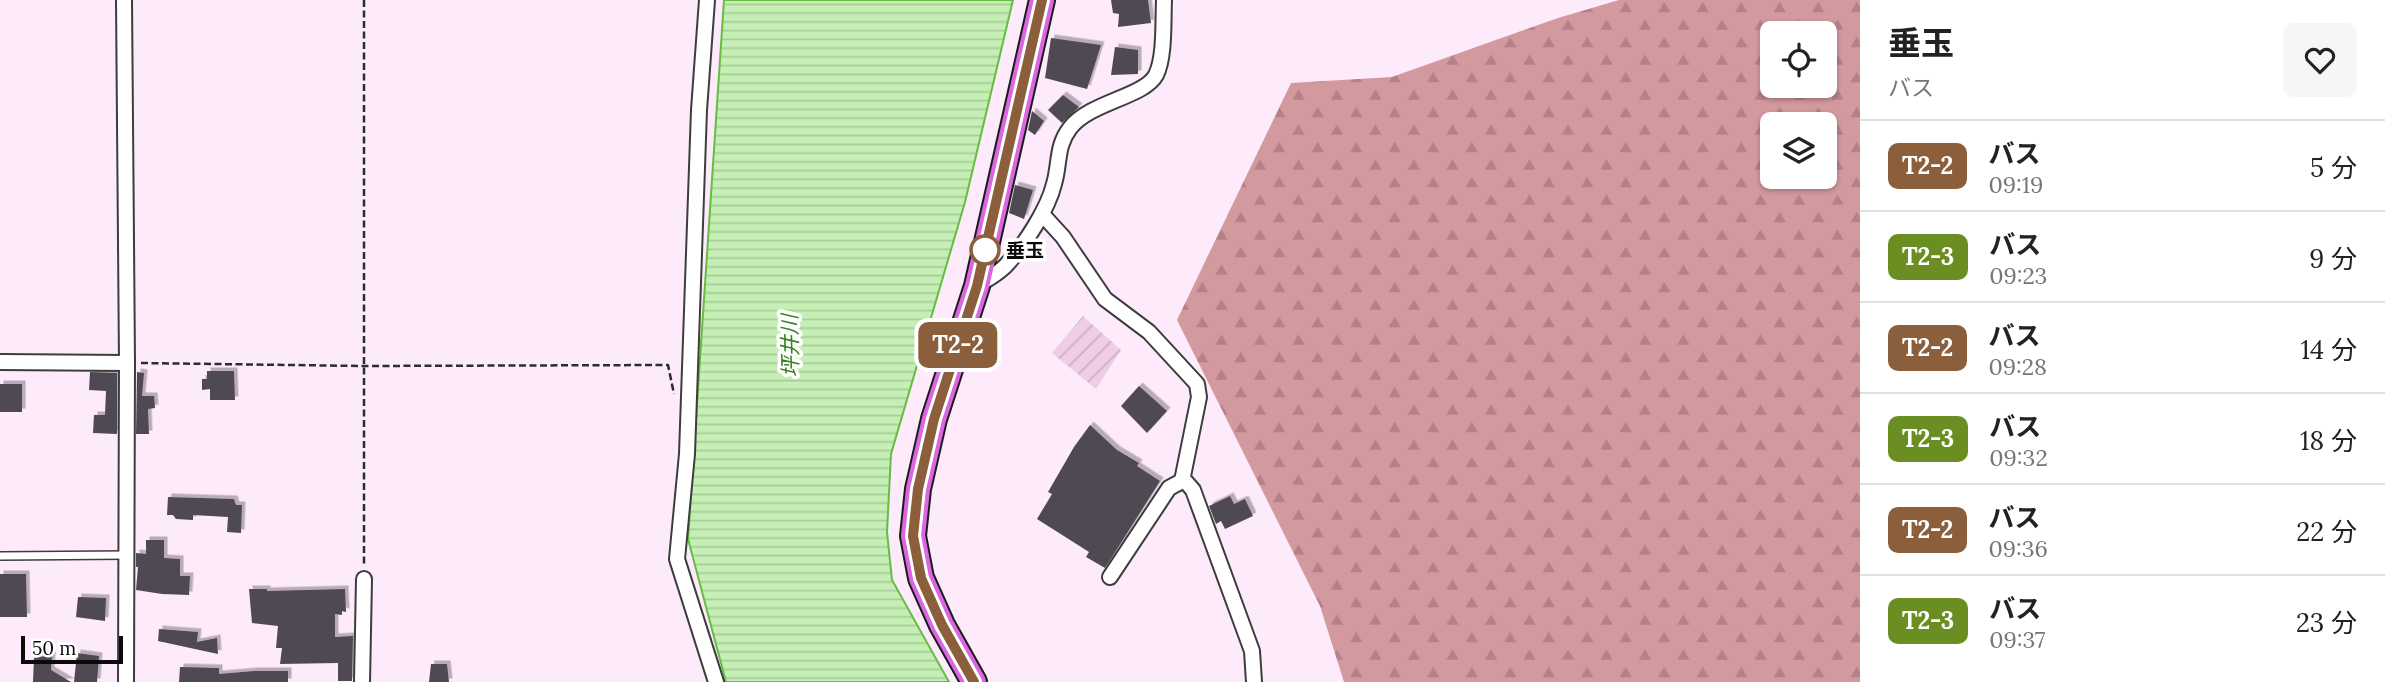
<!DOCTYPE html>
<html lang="ja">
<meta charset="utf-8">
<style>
:root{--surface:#fff;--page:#f6f6f6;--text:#222;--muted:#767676;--line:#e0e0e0}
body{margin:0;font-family:Lora,"Noto Sans JP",serif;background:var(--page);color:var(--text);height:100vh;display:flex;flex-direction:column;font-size:26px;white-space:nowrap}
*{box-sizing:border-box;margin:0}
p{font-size:23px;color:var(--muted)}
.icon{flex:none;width:38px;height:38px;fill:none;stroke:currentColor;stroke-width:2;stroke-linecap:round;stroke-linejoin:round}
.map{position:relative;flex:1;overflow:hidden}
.drawer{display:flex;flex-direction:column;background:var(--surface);width:525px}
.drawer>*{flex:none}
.badge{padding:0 14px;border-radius:10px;font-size:24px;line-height:46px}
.buttons{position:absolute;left:1760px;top:21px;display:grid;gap:14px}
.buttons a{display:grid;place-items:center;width:77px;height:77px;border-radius:10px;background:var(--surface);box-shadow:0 2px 5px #0004;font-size:35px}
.scale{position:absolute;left:21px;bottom:18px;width:102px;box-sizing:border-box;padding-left:7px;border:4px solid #0a0a0a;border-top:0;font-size:19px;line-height:24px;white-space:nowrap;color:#0a0a0a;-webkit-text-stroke:5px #fff;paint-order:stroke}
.map>.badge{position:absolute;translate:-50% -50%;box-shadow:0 0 0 4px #fff}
.round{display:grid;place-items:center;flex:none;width:74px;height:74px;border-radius:10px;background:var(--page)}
.overview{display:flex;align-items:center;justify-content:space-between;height:119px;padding:0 28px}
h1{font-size:33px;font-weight:700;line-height:52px}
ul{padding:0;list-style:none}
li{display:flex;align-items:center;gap:21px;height:91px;padding:0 28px;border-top:2px solid var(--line)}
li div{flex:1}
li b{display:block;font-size:26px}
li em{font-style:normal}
li .badge{min-width:77px;font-weight:700;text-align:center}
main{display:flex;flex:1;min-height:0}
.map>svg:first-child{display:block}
.farmland{fill:url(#farmland-furrows)}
.forest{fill:url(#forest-firs);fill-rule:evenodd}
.water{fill:url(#water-rules);stroke:#64be42;stroke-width:2}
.building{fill:#4f4852;filter:url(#shadow)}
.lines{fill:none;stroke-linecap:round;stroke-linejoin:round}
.service-casing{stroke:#3d3d3d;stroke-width:10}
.minor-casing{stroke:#3d3d3d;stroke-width:18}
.trunk-casing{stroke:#1b1b1b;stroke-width:28}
.path{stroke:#2c2c2c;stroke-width:2.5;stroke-dasharray:7 3.5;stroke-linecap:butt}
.service{stroke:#fff;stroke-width:7}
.minor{stroke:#fff;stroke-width:14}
.trunk{stroke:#da66e2;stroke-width:24}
.line-casing{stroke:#fff;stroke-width:16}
.line{stroke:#8b5e3c;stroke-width:10}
.stop-dot{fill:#fff;stroke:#8b5e3c;stroke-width:3.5}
.labels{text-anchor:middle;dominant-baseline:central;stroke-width:7;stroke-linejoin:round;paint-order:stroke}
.stop-label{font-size:19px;font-weight:bold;fill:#0a0a0a;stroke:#fff;text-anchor:start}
.water-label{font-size:21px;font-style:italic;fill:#378220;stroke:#fff}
</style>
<main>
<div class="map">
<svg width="1860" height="682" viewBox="0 0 1860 682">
<defs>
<pattern id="farmland-furrows" width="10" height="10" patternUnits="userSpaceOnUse" patternTransform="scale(1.75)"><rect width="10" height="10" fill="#f0cde7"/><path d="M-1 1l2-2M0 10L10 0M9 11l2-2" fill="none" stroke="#ccafc5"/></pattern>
<pattern id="forest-firs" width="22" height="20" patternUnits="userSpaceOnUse" patternTransform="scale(1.75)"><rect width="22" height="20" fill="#d2999f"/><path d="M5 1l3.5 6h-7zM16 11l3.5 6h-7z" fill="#b38288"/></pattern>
<pattern id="water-rules" width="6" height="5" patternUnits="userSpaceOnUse" patternTransform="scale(1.75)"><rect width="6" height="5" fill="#c5efb4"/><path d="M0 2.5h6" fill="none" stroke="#a8cc99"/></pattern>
<filter id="shadow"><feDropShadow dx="3.5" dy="-3.5" stdDeviation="0" flood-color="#0004"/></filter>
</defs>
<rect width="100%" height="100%" fill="#fdeafa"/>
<polygon class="farmland" points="1083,316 1121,350 1096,389 1052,353"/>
<path class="forest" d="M1619 0H1860V682H1344L1320 606 1177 320 1291 83 1392 77 1558 18ZM1773 33H1825V86H1773ZM1773 124H1825V177H1773Z"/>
<polygon class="water" points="724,0 1013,0 965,202 891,454 887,532 892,580 949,682 726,682 688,539"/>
<g class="building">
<polygon points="1111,0 1148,0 1151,23 1118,27 1119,14 1113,13"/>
<polygon points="1051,38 1101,45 1087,89 1045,78"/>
<polygon points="1115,47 1138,50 1138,74 1111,75"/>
<polygon points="1063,95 1079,107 1062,123 1048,110"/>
<polygon points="1032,111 1044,121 1035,135 1028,130"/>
<polygon points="1015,185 1033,190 1024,219 1009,213"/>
<polygon points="207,371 234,371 235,400 210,400 210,389 202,390 202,379 207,379"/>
<polygon points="90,372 117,373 117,434 93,433 94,415 105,415 106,391 89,390"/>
<polygon points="137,372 144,373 142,396 154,396 155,408 148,409 149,434 136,434"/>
<rect x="0" y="384" width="22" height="28"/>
<polygon points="1139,386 1167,411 1147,433 1121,406"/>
<polygon points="1090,425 1117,450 1139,463 1137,466 1160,481 1105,568 1086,557 1089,552 1037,519 1052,494 1048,492 1074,447"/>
<polygon points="1230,496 1234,504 1245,499 1253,516 1225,529 1221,521 1216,524 1209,506"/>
<polygon points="168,497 234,499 236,505 242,505 241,533 227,532 228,517 193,515 193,520 176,519 173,515 167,515"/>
<polygon points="146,540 164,540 164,558 180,559 180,576 190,576 189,595 162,594 136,590 138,567 136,567 136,553 146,554"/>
<polygon points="0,574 26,574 27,617 0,617"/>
<polygon points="249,589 267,589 267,591 345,589 346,612 342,611 342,615 335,614 335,637 353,636 352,681 338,681 338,663 280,664 282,648 276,648 278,626 252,623"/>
<polygon points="78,597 106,598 105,621 76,617"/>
<polygon points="159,629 198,632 197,642 217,638 218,654 158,641"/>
<polygon points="77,653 99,656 97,682 74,682"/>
<polygon points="52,655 51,670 71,682 33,682 34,658"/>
<polygon points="431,664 447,664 449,682 429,682"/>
<polygon points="180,667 219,668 219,674 254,671 288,671 288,682 179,682"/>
</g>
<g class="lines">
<defs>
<polyline id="service" points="0,556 128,555"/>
<g id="minor">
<polyline points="124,0 127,363 126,682"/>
<polyline points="707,0 699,110 687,454 677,559 716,682"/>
<polyline points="1042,214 1063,237 1105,299 1149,332 1197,384 1199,397 1182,481"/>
<path d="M978 285C988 279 1001 272 1008 263 1025 244 1048 209 1054 184 1060 164 1056 146 1070 128 1090 102 1144 97 1156 75 1165 57 1163 21 1164 0"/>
<polyline points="0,362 127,363"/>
<polyline points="1110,577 1169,488 1182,481 1186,482 1193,490 1252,651 1254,682"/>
<polyline points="362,682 364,579"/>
</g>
<polyline id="trunk" points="974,682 942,625 921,578 913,536 918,489 934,419 977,286 1042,0"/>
</defs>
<use href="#service" class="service-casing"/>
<use href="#minor" class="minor-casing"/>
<use href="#trunk" class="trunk-casing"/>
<g class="path">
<polyline points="364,0 364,566"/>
<polyline points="141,363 364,366 668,365 674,394"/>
</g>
<use href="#service" class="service"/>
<use href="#minor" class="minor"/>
<use href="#trunk" class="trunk"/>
</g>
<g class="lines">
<defs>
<polyline id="line" points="974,682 942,625 921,578 913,536 918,489 934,419 977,286 1042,0"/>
</defs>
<use href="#line" class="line-casing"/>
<use href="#line" class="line"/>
</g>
<circle class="stop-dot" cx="985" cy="250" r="14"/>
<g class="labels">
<g class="stop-label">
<text x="1006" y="250">垂玉</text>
</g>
<g class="water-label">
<text transform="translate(790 346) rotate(-91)">坪井川</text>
</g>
</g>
</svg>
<div class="buttons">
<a><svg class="icon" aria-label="locate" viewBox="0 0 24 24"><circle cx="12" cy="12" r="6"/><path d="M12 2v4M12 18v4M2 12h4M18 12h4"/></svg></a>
<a><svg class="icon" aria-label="layers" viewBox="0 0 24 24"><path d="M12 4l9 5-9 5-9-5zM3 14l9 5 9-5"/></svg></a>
</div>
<div class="scale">50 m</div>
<b class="badge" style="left:958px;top:345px;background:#8b5e3c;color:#fff">T2-2</b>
</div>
<section class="drawer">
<div class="overview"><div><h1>垂玉</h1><p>バス</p></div><a class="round"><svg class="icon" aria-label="heart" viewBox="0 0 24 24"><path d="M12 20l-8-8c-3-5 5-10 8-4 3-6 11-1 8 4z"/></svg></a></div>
<ul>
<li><span class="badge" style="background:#8b5e3c;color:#fff">T2-2</span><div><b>バス</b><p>09:19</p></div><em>5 分</em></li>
<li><span class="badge" style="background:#6b8e23;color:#fff">T2-3</span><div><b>バス</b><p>09:23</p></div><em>9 分</em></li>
<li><span class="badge" style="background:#8b5e3c;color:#fff">T2-2</span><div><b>バス</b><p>09:28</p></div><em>14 分</em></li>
<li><span class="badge" style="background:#6b8e23;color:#fff">T2-3</span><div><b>バス</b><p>09:32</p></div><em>18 分</em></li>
<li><span class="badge" style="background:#8b5e3c;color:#fff">T2-2</span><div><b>バス</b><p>09:36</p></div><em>22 分</em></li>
<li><span class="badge" style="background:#6b8e23;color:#fff">T2-3</span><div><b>バス</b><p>09:37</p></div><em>23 分</em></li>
</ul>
</section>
</main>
